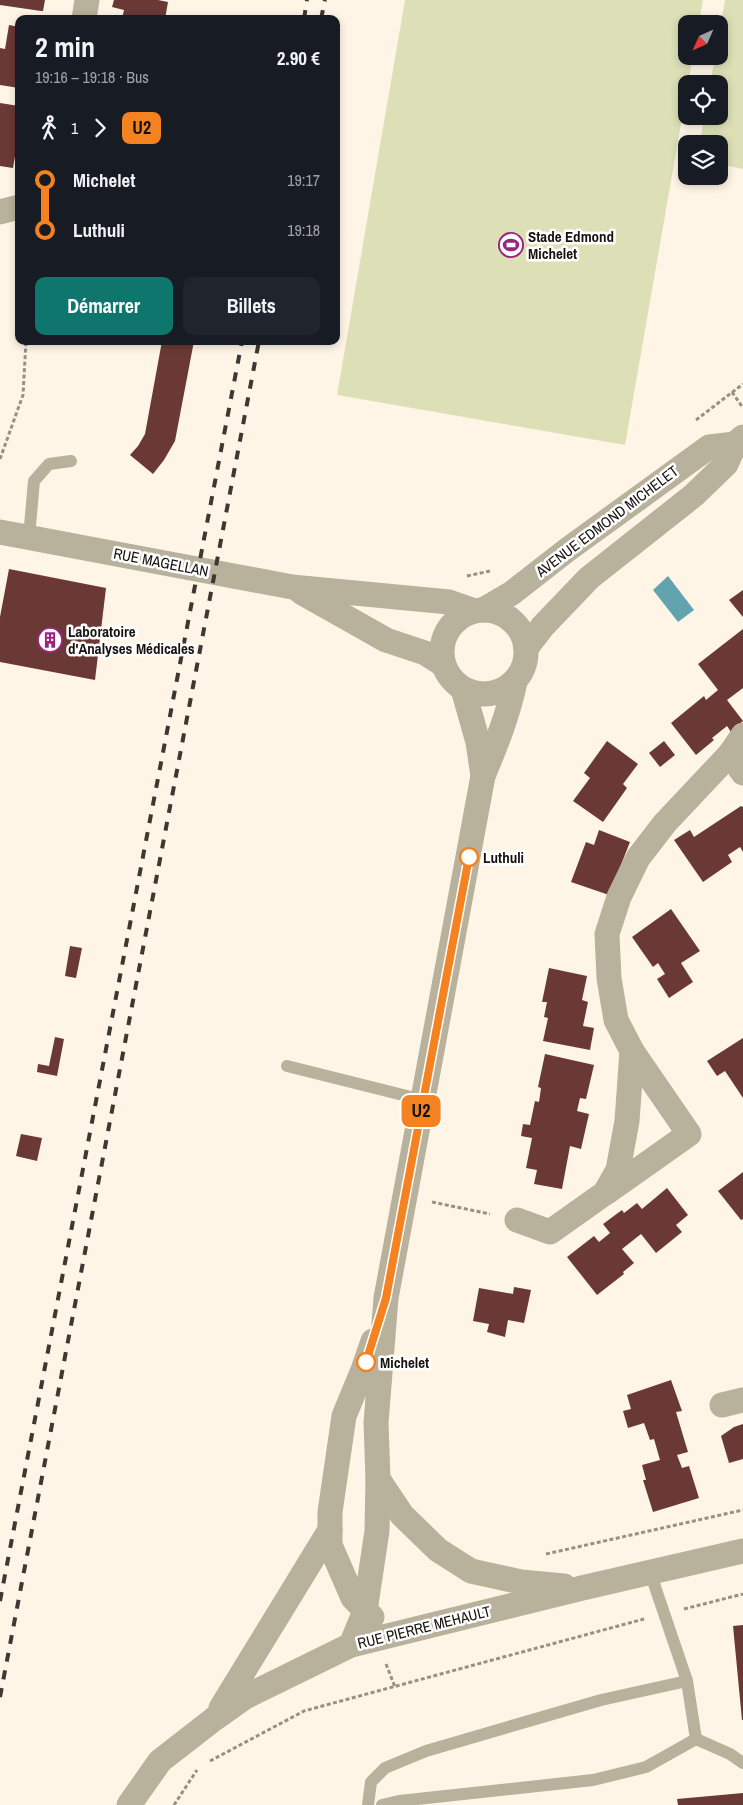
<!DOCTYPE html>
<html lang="fr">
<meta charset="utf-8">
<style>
:root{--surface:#171b24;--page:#20242c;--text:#f1f3f6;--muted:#9ea1a6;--accent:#0f766e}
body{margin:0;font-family:"Archivo Narrow",sans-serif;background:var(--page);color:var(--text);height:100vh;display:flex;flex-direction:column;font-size:19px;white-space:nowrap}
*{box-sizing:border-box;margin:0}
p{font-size:16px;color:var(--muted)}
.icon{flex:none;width:28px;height:28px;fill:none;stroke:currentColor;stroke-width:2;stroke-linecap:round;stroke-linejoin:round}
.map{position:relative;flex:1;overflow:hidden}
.details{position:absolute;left:15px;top:15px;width:325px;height:330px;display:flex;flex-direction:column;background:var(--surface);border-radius:10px;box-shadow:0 2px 8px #0003}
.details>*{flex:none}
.badge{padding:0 10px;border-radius:8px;font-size:18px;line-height:32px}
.needle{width:32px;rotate:225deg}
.controls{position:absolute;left:678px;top:15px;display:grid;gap:10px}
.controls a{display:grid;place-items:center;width:50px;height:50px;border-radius:10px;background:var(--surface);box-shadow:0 2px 8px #0003;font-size:25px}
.map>.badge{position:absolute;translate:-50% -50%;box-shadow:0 0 0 2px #fff}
.legs{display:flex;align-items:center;gap:8px;height:55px;padding:0 20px;font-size:16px}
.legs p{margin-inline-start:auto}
.summary{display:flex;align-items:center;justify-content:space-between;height:85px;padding:0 20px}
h1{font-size:28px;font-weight:800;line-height:38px}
.primary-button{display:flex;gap:10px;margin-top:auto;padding:10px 20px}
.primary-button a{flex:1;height:58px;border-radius:10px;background:var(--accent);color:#fff;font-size:20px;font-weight:800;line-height:58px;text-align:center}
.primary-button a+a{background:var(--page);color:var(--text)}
ul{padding:0 20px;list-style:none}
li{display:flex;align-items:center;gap:18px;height:50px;font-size:19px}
li i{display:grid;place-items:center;width:8px;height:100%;margin:0 6px;background:currentColor}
li i::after{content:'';width:12px;height:12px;margin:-6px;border:4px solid;border-radius:50%;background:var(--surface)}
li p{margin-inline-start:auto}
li:first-child i{background:linear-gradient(#0000 50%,currentColor 0)}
li:last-child i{background:linear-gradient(currentColor 50%,#0000 0)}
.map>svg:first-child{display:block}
.green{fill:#dde0b6}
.water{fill:#61a4b0}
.building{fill:#6a3935}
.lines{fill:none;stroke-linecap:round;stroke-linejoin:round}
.path{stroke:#989087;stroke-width:3;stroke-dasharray:4 2.5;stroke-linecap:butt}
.service{stroke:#b8b19b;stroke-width:12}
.minor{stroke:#b8b19b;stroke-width:25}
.rail{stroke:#3d3833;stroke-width:4;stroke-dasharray:9 9;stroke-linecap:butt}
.line-1-casing{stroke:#fff;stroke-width:11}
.line-1{stroke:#f58220;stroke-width:8}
.stop-1-dot{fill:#fff;stroke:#f58220;stroke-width:2.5}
.labels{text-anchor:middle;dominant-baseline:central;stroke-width:5;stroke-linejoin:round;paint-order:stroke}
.poi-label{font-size:15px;font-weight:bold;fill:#16120e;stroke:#fff;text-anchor:start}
.street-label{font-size:15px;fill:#16120e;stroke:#fff}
.stop-label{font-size:15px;font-weight:bold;fill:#16120e;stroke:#fff;text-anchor:start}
</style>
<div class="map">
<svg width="743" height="1805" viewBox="0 0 743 1805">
<rect width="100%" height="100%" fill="#fff5e7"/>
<g class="green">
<polygon points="405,0 703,0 699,24 686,24 686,56 693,56 688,84 686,84 686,95 625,445 337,395"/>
<polygon points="725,0 743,0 743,169 719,164 719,144 700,144 704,116 719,116 719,84 710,84 715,56 719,56 719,34"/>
</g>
<polygon class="water" points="668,576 694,610 678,622 653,590"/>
<g class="building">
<polygon points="0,0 45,0 43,11 41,11 0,5"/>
<polygon points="114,0 158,0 168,2 165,19 122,19 124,10 112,7"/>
<polygon points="9,25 19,27 19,88 0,85 0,48 5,49"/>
<polygon points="0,103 19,106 19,133 13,168 0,166"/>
<polygon points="162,341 194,341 175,441 164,460 153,474 130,455 138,446 145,434"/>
<polygon points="9,569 106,588 95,680 0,662 0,617"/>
<polygon points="743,590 743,617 729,600"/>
<polygon points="743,629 743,688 727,700 743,721 731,732 727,726 712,738 714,740 696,755 671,723 704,696 706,700 718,690 698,664"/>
<polygon points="607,741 638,764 623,784 627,788 603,822 573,801 590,778 584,773"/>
<polygon points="664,741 675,755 660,767 649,753"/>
<polygon points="741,806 743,807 743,852 740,847 728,855 732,862 703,882 674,840 690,830 694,837"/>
<polygon points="599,830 630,842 609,895 571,882 586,842 594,845"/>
<polygon points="671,909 700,951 681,963 693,982 669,998 657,979 665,974 658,963 653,967 632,937"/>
<polygon points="70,946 82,948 76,978 65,976"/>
<polygon points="549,968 587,976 582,1000 588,1002 583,1026 594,1028 590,1050 543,1041 548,1018 544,1017 547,1002 542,1002"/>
<polygon points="55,1037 64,1039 57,1076 37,1072 38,1064 49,1066"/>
<polygon points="743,1038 743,1098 725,1071 717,1076 707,1061"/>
<polygon points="545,1054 594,1065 586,1099 580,1098 577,1111 589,1114 581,1149 570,1146 562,1189 534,1184 537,1170 526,1168 532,1138 521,1136 523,1124 530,1125 535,1101 539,1102 541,1088 538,1087"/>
<polygon points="21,1134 42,1138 37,1161 16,1156"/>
<polygon points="743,1172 743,1219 741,1220 718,1191"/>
<polygon points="667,1188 688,1215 676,1225 682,1232 656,1253 641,1234 622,1249 634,1263 623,1272 624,1274 597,1295 567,1257 594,1236 599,1242 610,1233 603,1224 622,1210 624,1213 637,1203 642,1209"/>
<polygon points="514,1287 531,1290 524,1323 508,1320 505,1337 487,1332 489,1324 473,1321 479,1288 513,1294"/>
<polygon points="671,1380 682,1411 676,1412 688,1452 677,1455 682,1468 689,1466 699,1498 653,1512 643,1480 646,1480 642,1465 660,1460 654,1439 650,1440 644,1423 628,1428 623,1411 631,1409 627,1395"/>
<polygon points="743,1424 743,1459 729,1463 721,1436 734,1427"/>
<polygon points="743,1625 743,1720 742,1720 733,1626"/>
<polygon points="743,1793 743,1805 678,1805 677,1799"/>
</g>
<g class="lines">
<g class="path">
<polyline points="732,392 743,408"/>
<polyline points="696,420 743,384"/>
<polyline points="0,459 23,395 26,341"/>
<polyline points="467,576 490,571"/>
<polyline points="432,1202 490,1214"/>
<polyline points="546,1554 743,1510"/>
<polyline points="684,1609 743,1594"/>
<polyline points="386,1664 395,1687"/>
<polyline points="210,1761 304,1711 644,1619"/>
<polyline points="174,1805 197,1770"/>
</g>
<g class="service">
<polyline points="29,537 34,481 49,464 71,461"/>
<polyline points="287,1066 423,1100"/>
<polyline points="650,1572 687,1681 696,1739"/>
<polyline points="696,1739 730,1754 743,1763"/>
<polyline points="368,1805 371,1782 385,1768 426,1751 601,1700 687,1681"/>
<polyline points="382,1805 399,1801 593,1780 646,1767 696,1739"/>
</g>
<g class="minor">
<polyline points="84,19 87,0"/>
<polyline points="0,212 19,207"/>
<polyline points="0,532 292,587 449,602 475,611"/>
<polyline points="301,592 386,640 425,653 444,665"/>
<circle cx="484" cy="652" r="42"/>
<polyline points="483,610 512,593 567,550 709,447 735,444"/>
<polyline points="526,648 543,626 589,578 694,495 726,464 735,444 743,437"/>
<polyline points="463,689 478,742 483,776"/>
<polyline points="730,754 743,773"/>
<polyline points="607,1192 689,1134 632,1051"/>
<polyline points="517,1220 550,1232 605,1193 618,1170 627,1121 632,1051 616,1020 609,978 607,934 619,897 638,858 665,823 730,754 743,735"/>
<polyline points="722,1405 743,1400"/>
<polyline points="378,1479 402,1515 438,1550 471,1571 521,1582 564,1586"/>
<polyline points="372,1617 353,1598 330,1545 330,1512 344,1416 363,1370 373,1341"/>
<path d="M351 1645 365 1611 377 1531 378 1479 376 1423 386 1298 483 776C496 745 508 715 515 682"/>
<polyline points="221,1708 330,1530"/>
<polyline points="129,1805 160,1761 214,1719 245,1697 351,1645 582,1588 743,1551"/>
</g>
<g class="rail">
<polyline points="304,19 307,0"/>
<polyline points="321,19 325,0"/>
<polyline points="0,1601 242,341"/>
<polyline points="0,1697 259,341"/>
</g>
</g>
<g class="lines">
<defs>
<polyline id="line-1" points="366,1362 386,1298 469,857"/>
</defs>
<use href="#line-1" class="line-1-casing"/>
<use href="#line-1" class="line-1"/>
</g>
<defs>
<symbol id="stadium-ring" viewBox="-11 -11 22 22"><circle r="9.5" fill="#fff" stroke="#9a2581" stroke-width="1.5"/><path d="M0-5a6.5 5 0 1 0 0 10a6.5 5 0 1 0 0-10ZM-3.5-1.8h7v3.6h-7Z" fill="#9a2581"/></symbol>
<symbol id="building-ring" viewBox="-11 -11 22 22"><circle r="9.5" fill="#fff" stroke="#9a2581" stroke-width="1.5"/><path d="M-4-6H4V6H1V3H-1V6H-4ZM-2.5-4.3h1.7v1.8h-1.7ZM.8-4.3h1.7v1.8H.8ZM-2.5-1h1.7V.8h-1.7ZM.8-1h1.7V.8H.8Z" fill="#9a2581"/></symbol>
</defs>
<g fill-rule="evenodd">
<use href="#stadium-ring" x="497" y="231" width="28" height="28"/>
<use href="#building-ring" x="36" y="626" width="28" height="28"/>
</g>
<g class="stop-1-dot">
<circle cx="469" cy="857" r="9"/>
<circle cx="366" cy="1362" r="9"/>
</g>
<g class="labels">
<g class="poi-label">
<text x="528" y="236">Stade Edmond<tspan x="528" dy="17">Michelet</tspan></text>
<text x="68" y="631">Laboratoire<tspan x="68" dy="17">d'Analyses Médicales</tspan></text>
</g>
<g class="street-label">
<text transform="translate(607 521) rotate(-37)">AVENUE EDMOND MICHELET</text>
<text transform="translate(161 562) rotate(11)">RUE MAGELLAN</text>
<text transform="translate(424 1627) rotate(-14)">RUE PIERRE MEHAULT</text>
</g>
<g class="stop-label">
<text x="483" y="857">Luthuli</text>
<text x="380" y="1362">Michelet</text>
</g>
</g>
</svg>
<div class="controls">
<a><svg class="needle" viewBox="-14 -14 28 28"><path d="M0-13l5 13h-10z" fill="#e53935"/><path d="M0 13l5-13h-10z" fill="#9ea1a6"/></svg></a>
<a><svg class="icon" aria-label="locate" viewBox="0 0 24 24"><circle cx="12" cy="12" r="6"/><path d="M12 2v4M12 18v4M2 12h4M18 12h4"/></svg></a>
<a><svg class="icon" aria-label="layers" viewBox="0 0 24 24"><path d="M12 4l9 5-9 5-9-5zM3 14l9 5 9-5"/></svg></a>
</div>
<b class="badge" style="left:421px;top:1111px;background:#f58220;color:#111">U2</b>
<section class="details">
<div class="summary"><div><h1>2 min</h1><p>19:16 – 19:18 · Bus</p></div><b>2.90 €</b></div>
<div class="legs"><svg class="icon" aria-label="walk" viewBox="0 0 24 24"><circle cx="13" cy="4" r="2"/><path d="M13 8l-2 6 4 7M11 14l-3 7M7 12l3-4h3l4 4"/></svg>1<svg class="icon" aria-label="forward" viewBox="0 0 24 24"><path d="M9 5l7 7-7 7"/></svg><b class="badge" style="background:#f58220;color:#111">U2</b></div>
<ul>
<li><i style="color:#f58220"></i><b>Michelet</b><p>19:17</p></li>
<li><i style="color:#f58220"></i><b>Luthuli</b><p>19:18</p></li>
</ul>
<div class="primary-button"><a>Démarrer</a><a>Billets</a></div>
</section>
</div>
